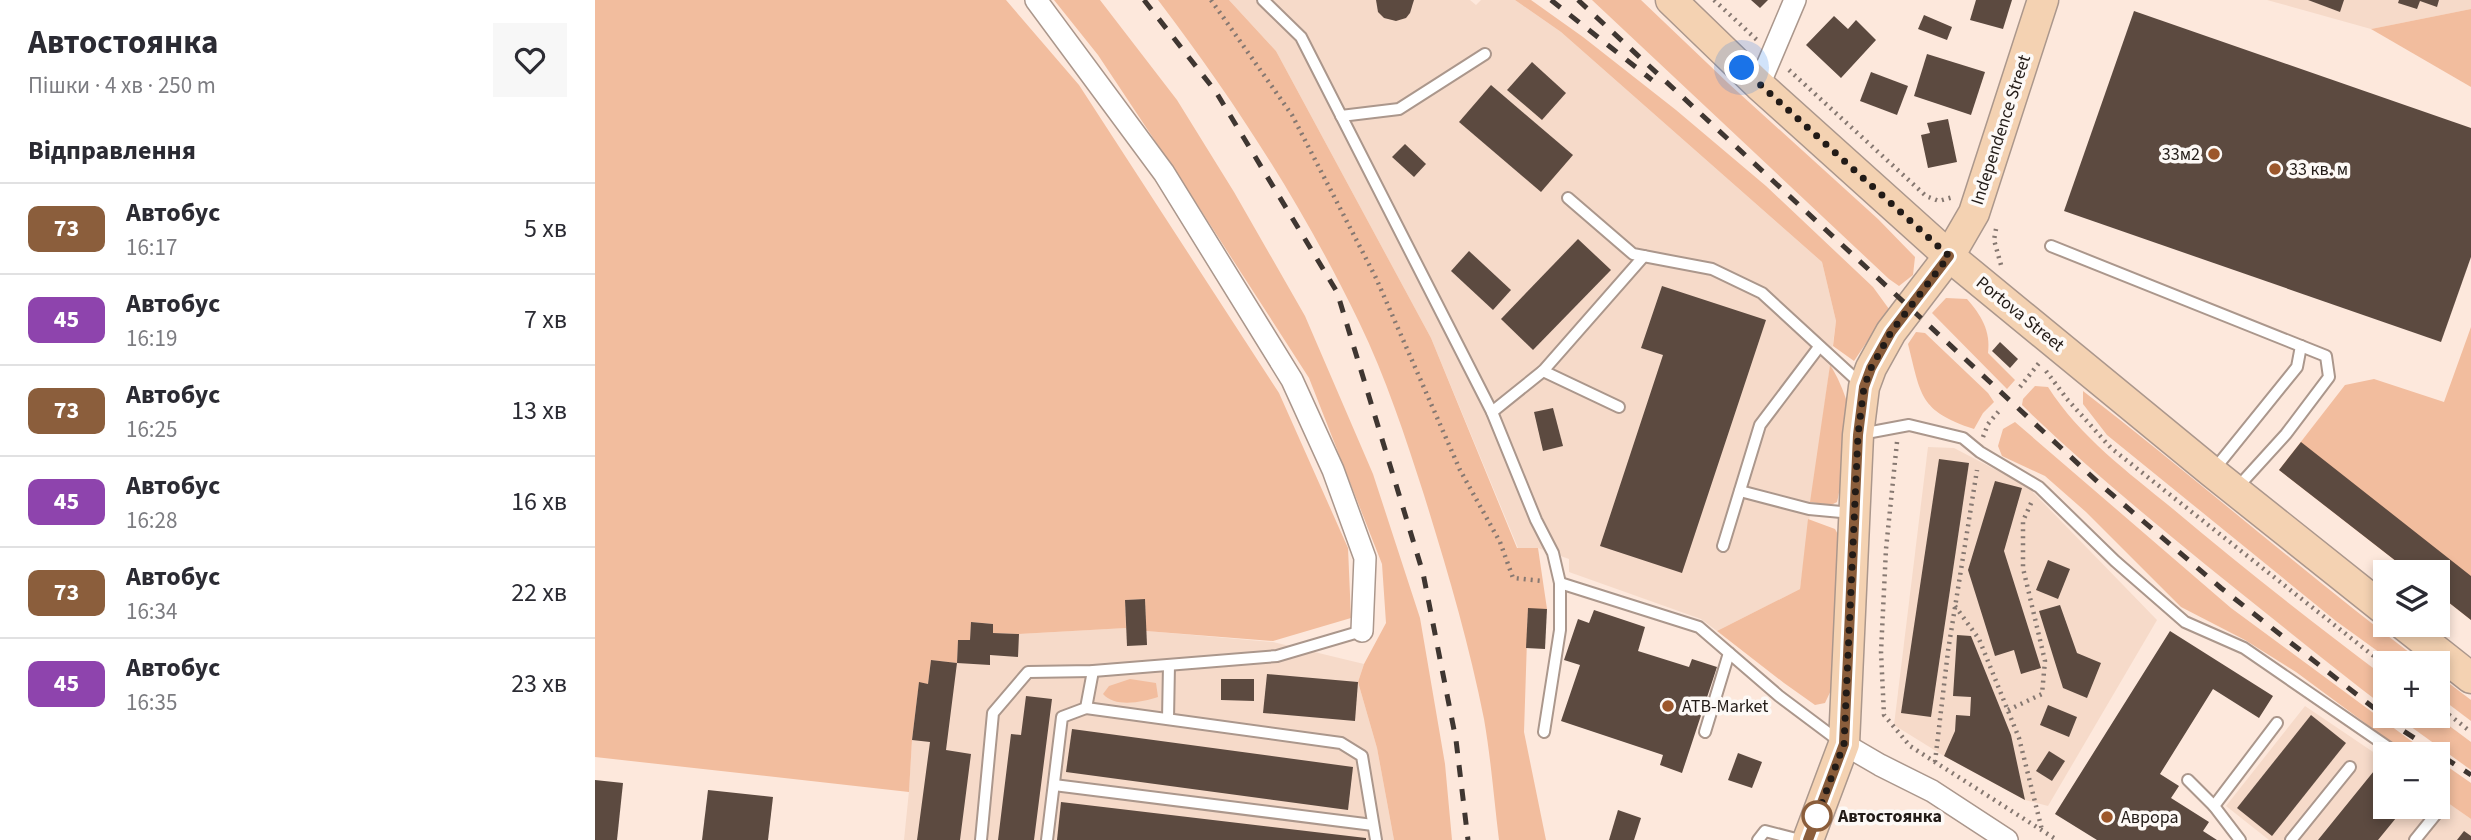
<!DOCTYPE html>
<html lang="uk">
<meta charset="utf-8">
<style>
:root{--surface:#fff;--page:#f7f7f7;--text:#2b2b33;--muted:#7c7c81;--line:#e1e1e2}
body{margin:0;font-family:"Source Sans 3",sans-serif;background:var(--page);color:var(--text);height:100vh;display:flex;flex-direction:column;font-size:26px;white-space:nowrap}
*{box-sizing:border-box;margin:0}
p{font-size:23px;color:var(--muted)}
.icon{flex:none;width:38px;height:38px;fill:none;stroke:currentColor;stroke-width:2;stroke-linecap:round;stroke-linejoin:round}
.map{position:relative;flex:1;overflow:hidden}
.details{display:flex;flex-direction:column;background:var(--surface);width:595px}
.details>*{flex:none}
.badge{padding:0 14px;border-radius:10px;font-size:24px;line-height:46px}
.buttons{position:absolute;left:1778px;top:560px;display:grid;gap:14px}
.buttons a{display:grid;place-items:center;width:77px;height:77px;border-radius:0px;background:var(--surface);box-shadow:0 4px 10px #0003;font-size:35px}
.you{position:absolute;width:35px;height:35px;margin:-18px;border:5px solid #fff;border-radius:50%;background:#1a73e8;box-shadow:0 0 0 10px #1a73e833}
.map>.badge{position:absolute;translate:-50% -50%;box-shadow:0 0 0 4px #fff}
h2{padding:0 28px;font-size:26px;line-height:63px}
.round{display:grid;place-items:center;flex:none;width:74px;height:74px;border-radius:0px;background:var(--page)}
.headline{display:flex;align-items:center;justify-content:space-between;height:119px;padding:0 28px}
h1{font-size:33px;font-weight:700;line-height:52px}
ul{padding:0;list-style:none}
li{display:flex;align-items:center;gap:21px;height:91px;padding:0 28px;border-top:2px solid var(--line)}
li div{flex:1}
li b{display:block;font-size:26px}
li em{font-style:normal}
li .badge{min-width:77px;font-weight:700;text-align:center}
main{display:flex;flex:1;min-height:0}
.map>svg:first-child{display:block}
.built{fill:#f6dac9}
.green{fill:#f2bd9e}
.building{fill:#5c4a40}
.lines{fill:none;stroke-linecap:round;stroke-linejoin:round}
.lane-casing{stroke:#ab978c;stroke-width:14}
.street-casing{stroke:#ab978c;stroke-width:24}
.secondary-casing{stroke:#ab978c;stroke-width:33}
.path{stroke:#867871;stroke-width:4.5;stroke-dasharray:2 5;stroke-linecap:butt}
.lane{stroke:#fff;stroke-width:10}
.street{stroke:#fff;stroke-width:21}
.secondary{stroke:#f4d2b2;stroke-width:30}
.rail{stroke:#3f3631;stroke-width:5;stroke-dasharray:12 12;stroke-linecap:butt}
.line-casing{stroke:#fff;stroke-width:16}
.line{stroke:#8b5e3c;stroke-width:10}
.walk{stroke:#221b17;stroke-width:7;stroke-dasharray:0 12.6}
.poi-dot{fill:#9c572b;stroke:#fdf9f6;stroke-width:2.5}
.stop-dot{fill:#fff;stroke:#8b5e3c;stroke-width:3.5}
.labels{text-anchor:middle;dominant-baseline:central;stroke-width:7;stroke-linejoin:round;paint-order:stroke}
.street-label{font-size:18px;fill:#221b17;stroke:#fdf9f6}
.poi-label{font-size:18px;fill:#221b17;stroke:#fdf9f6;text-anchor:start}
.stop-label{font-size:18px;font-weight:bold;fill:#221b17;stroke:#fdf9f6;text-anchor:start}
</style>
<main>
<section class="details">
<div class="headline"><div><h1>Автостоянка</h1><p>Пішки · 4 хв · 250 m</p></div><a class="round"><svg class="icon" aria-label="heart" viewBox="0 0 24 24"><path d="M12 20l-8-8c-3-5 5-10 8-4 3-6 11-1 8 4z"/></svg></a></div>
<h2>Відправлення</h2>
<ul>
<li><span class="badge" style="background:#8b5e3c;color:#fff">73</span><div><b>Автобус</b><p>16:17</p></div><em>5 хв</em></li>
<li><span class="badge" style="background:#8e44ad;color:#fff">45</span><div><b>Автобус</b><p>16:19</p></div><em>7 хв</em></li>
<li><span class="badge" style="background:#8b5e3c;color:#fff">73</span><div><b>Автобус</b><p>16:25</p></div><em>13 хв</em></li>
<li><span class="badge" style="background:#8e44ad;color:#fff">45</span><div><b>Автобус</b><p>16:28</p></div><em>16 хв</em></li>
<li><span class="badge" style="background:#8b5e3c;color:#fff">73</span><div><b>Автобус</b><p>16:34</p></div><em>22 хв</em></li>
<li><span class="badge" style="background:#8e44ad;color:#fff">45</span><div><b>Автобус</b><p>16:35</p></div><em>23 хв</em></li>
</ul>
</section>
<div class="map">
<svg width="1876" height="840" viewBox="0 0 1876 840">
<rect width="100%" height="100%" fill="#fde8dc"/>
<g class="built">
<polygon points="634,0 875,0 881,5 886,0 920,0 966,32 1227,262 1241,321 1205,589 1122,631 1106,619 974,572 974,559 943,548 923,548 836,338 681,51"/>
<polygon points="1672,0 1876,0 1876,9 1776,29"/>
<polygon points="1333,447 1359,448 1432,486 1562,620 1453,806 1430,800 1349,756 1299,725"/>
<polygon points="550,599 552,631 678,642 769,664 763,682 782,748 799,840 309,840 314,791 317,740 324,682 336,660 363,640 376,622 398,624 398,633 424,634 530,628 530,600"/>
<polygon points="1710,706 1790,760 1790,807 1843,807 1843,796 1876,819 1876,840 1674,840 1631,806"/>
</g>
<g class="green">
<polygon points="0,0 411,0 484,85 684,393 753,548 756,618 678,641 551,631 550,599 530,600 531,628 424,634 398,633 398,624 376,622 375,640 363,640 362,663 336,660 333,684 324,683 317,740 314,792 0,757"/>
<polygon points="459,0 505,0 582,100 639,192 710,316 778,474 825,618 850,764 857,840 799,840 782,748 763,682 769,664 791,623 787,564 714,378 596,195 503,55"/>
<path d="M563 0H634L681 51 836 338 922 548H943L952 609H933L929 732 951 840H904C899 800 896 759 889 719 874 643 852 569 829 495 810 436 791 378 764 322 709 208 640 101 563 0Z"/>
<polygon points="920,0 936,0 988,37 1081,110 1171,186 1278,287 1294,309 1259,361 1238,346 1241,321 1227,262 966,32"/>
<polygon points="997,0 1046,0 1133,83 1283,219 1320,257 1318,275 1304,286 1294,279"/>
<polygon points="1876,9 1876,87 1776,29"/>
<path d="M1351 298 1372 299C1386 315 1396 331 1393 353L1420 380 1412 389 1337 313Z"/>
<polygon points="1876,327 1876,620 1843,594 1843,572 1815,572 1684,470 1750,385 1779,379 1849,402"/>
<path d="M1321 332 1330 333 1393 393 1399 402 1388 413 1379 429C1324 411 1326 395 1313 344Z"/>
<path d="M1235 365C1242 375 1249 392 1253 405 1256 418 1246 486 1242 502L1236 505 1215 502Z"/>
<path d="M1440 386 1453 387C1485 437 1533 472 1578 509 1647 567 1718 623 1790 677V707C1730 661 1671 613 1611 565 1549 514 1485 462 1427 405L1428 399Z"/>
<path d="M1488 391C1603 480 1712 575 1828 663H1799L1741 621 1512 435 1488 404Z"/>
<polygon points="1420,422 1636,608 1834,754 1812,754 1701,672 1650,640 1586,607 1491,512 1450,476 1407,456 1403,446 1408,429"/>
<polygon points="1213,519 1240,529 1246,540 1237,688 1230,703 1220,705 1189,683 1122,631 1205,589"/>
<polygon points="1843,675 1876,700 1876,721 1843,696"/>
<path d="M535 679 561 683 563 697C548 702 520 708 508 694L514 686Z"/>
<polygon points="1801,716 1841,716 1876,742 1876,770"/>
<polygon points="1843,760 1876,783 1876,819 1843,796"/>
</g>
<g class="building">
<polygon points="781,0 819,0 815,13 811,18 801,21 789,18 783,12"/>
<polygon points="1156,0 1173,0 1165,8"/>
<polygon points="1381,0 1417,0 1408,29 1375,20"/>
<polygon points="1713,0 1749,0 1745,12"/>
<polygon points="1804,0 1844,0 1842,7 1825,1 1822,9 1803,3"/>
<polygon points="1539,11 1876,128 1876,257 1846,342 1469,211"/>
<polygon points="1329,15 1357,27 1352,40 1323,29"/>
<polygon points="1239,16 1253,29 1261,20 1281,40 1246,78 1211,45"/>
<polygon points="1332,54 1390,72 1376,115 1319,96"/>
<polygon points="937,62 971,93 947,120 912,90"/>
<polygon points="1276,72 1313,86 1302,115 1265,101"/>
<polygon points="896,85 978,155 946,192 864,122"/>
<polygon points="1353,119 1362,162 1333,168 1326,135 1335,133 1332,123"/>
<polygon points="810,144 831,164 819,177 797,157"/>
<polygon points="983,239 1016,270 938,350 906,319"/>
<polygon points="874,251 916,290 898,310 856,271"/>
<polygon points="1067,286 1171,320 1087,573 1005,546 1068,355 1046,348"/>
<polygon points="1405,342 1423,359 1415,368 1397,351"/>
<polygon points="958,408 968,446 948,451 939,412"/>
<polygon points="1706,442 1876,576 1876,620 1843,594 1843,572 1815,572 1684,470"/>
<polygon points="1344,459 1374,463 1336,717 1306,713"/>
<polygon points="1400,481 1427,488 1409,551 1446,668 1426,674 1419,650 1400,656 1373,570"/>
<polygon points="1453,560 1475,569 1463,599 1441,590"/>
<polygon points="550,599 552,645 532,646 530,600"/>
<polygon points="1465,605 1482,653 1506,663 1492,698 1468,688 1444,611"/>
<polygon points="933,608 952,609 950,649 931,648"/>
<polygon points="999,610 1050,627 1043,651 1094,667 1097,659 1122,667 1087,773 1065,765 1068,755 966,721 985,665 969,660 983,619 994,623"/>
<polygon points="376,622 398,624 398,633 424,634 423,657 395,655 395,665 362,663 351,750 376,754 365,840 322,840 335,742 317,740 324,682 333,684 336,660 362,663 363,640 375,640"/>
<polygon points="1575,631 1678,696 1664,718 1618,689 1565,774 1584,786 1576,798 1614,822 1608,831 1622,840 1502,840 1460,814"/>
<polygon points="1362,635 1376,636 1416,735 1430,800 1349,756 1360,731 1361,715 1375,716 1376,697 1358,696"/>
<polygon points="672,674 763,682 760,721 668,713"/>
<polygon points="626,679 659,679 659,701 626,700"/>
<polygon points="431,696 457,699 439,840 403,840 416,734 426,735"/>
<polygon points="1453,705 1482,717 1474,737 1445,725"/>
<polygon points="1716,715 1751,743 1677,836 1642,808"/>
<polygon points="477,729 758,767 753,810 471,772"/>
<polygon points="1454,751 1470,761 1457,781 1441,771"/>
<polygon points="1143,753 1167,762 1157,788 1133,780"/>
<polygon points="1783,766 1790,771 1790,807 1810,807 1783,840 1723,840"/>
<polygon points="0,780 28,783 22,840 0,840"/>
<polygon points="113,790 178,797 173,840 107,840"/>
<polygon points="466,802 771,838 771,840 462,840"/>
<polygon points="1023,810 1046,818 1039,840 1014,840"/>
<polygon points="1869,831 1876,836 1876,840 1862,840"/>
</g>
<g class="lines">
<defs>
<g id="lane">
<polyline points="668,0 706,37 897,412 941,520 958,553 965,583 965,630 949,732"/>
<polyline points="746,116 804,109 890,54"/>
<polyline points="973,198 1038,254 1117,269 1167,293 1267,385"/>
<polyline points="1456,246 1731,356 1734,377 1691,434 1641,489"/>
<polyline points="948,371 1024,407"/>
<polyline points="897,412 948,371 1049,256"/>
<polyline points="1266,434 1314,425 1368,438 1385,452 1444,487 1520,561 1590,622 1649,648 1803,754"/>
<polyline points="1618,471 1702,367 1706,346"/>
<polyline points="1145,491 1214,509 1257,513"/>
<polyline points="1128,546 1165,425 1224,347"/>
<polyline points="965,583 1104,627 1184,696 1244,741"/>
<polyline points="491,708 746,743 767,756 781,840"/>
<polyline points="573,719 574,665"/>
<polyline points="1110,732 1134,653"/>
<polyline points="1593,780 1619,806 1645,840"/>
<polyline points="459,785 778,825"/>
<polyline points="1619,806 1682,723"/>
<polyline points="386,840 398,713 433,672 498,671 682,656 767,631"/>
<polyline points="452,840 467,717 491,708 498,671"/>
<polyline points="1163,840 1170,831 1205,840"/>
<polyline points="1696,840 1755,767"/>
<polyline points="1820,840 1841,814 1838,807"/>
</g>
<g id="street">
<polyline points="441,0 569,173 697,380 738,470 770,558 767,631"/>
<polyline points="1164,85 1200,0"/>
<polyline points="1249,744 1285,765 1337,791 1412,840"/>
</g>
<g id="secondary">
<polyline points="1076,0 1164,85 1354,256 1617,472 1790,610"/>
<polyline points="1809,625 1876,678"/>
<polyline points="1213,840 1249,744 1263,435 1269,387 1276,368 1296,332 1354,256 1379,213 1448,0"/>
</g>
</defs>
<use href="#lane" class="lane-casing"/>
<use href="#street" class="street-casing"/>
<use href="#secondary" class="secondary-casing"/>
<g class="path">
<polyline points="616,0 697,115 781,278 865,470 905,542 918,578 948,581"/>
<polyline points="1119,0 1162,40"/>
<polyline points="1194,70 1331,196 1344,201 1358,197"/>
<polyline points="1401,229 1399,240 1406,265"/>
<polyline points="1451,371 1472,399 1516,448 1790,665"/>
<polyline points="1425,387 1444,363"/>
<polyline points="1388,437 1393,424 1404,411"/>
<polyline points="1302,442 1291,549 1286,652 1289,715 1315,746 1462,840"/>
<polyline points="1360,606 1384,639 1424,738 1447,830"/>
<polyline points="1843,706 1876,732"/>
<polyline points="1413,710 1447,694 1450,661 1428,568 1428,521 1437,501"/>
<polyline points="1340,762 1353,651 1382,470"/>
</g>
<use href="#lane" class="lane"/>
<use href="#street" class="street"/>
<use href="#secondary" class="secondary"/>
<g class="rail">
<polyline points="549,0 621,92 742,292 828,573 861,740 873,840"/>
<polyline points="956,0 1057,80"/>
<polyline points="983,0 1506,485 1626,588 1807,730 1876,775"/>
</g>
</g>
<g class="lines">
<defs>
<polyline id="line" points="1213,840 1249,744 1263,435 1269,387 1276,368 1296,332 1354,256"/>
</defs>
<use href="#line" class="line-casing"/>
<use href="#line" class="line"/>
<polyline class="walk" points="1147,68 1354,256 1296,332 1276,368 1269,387 1263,435 1249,744 1222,816"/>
</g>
<g class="poi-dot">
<circle cx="1619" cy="154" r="7"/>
<circle cx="1680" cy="169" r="7"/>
<circle cx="1073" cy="706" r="7"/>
<circle cx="1512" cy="817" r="7"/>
</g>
<circle class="stop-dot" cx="1222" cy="816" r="14"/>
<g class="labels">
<g class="street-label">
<text transform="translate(1406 130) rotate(-72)">Independence Street</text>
<text transform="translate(1425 314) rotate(39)">Portova Street</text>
</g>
<g class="poi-label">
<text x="1605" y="154" text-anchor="end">33м2</text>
<text x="1694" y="169">33 кв. м</text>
<text x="1087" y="706">ATB-Market</text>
<text x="1526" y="817">Аврора</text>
</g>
<g class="stop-label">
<text x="1243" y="816">Автостоянка</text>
</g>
</g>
</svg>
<div class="buttons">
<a><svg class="icon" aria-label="layers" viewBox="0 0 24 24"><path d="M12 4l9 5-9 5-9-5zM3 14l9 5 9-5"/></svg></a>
<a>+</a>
<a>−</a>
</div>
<div class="you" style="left:1147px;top:68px"></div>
</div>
</main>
